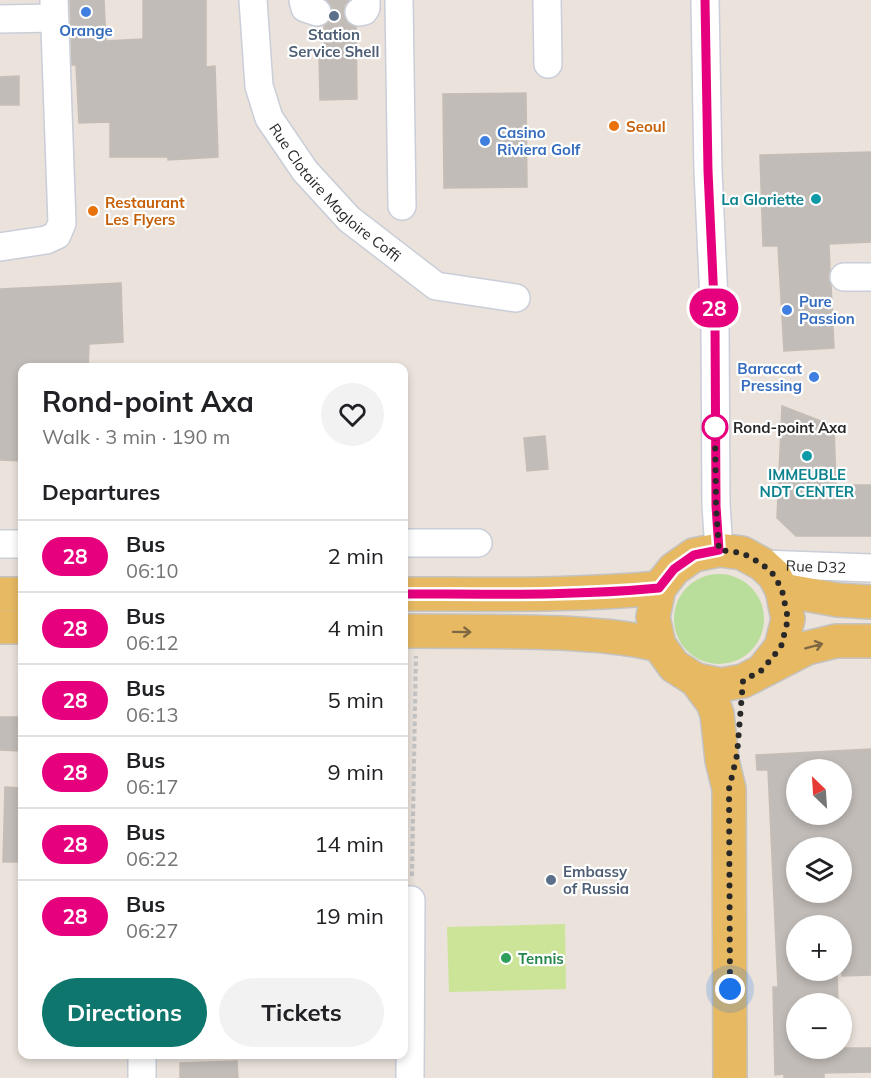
<!DOCTYPE html>
<meta charset="utf-8">
<style>
:root{--surface:#fff;--page:#f2f2f2;--text:#202124;--muted:#757577;--line:#e0e0e0;--accent:#0f766e}
body{margin:0;font-family:Mulish,sans-serif;background:var(--page);color:var(--text);height:100vh;display:flex;flex-direction:column;font-size:22px;white-space:nowrap}
*{box-sizing:border-box;margin:0}
p{font-size:20px;color:var(--muted)}
.icon{flex:none;width:33px;height:33px;fill:none;stroke:currentColor;stroke-width:2;stroke-linecap:round;stroke-linejoin:round}
.map{position:relative;flex:1;overflow:hidden}
.sheet{position:absolute;left:18px;top:363px;width:390px;height:696px;display:flex;flex-direction:column;background:var(--surface);border-radius:12px;box-shadow:0 3px 9px #0003}
.sheet>*{flex:none}
.badge{padding:0 12px;border-radius:20px;font-size:21px;line-height:39px}
.needle{width:39px;rotate:335deg}
.fabs{position:absolute;left:786px;top:759px;display:grid;gap:12px}
.fabs a{display:grid;place-items:center;width:66px;height:66px;border-radius:50%;background:var(--surface);box-shadow:0 3px 9px #0003;font-size:30px}
.you{position:absolute;width:30px;height:30px;margin:-15px;border:4px solid #fff;border-radius:50%;background:#1a73e8;box-shadow:0 0 0 9px #1a73e833}
.map>.badge{position:absolute;translate:-50% -50%;box-shadow:0 0 0 3px #fff}
h2{padding:0 24px;font-size:22px;line-height:54px}
.round{display:grid;place-items:center;flex:none;width:63px;height:63px;border-radius:32px;background:var(--page)}
.overview{display:flex;align-items:center;justify-content:space-between;height:102px;padding:0 24px}
h1{font-size:28px;font-weight:700;line-height:45px}
.button{display:flex;gap:12px;margin-top:auto;padding:12px 24px}
.button a{flex:1;height:69px;border-radius:36px;background:var(--accent);color:#fff;font-size:24px;font-weight:700;line-height:69px;text-align:center}
.button a+a{background:var(--page);color:var(--text)}
ul{padding:0;list-style:none}
li{display:flex;align-items:center;gap:18px;height:72px;padding:0 24px;border-top:2px solid var(--line)}
li div{flex:1}
li b{display:block;font-size:22px}
li em{font-style:normal}
li .badge{min-width:66px;font-weight:700;text-align:center}
.map>svg:first-child{display:block}
.green{fill:#b9dd9b}
.pitch{fill:#cce497}
.building{fill:#c2bcb8;stroke:#c5bdb5;stroke-width:1.5;fill-rule:evenodd}
.lines{fill:none;stroke-linecap:round;stroke-linejoin:round}
.minor-tunnel{stroke:#c3bdb7;stroke-width:27;stroke-dasharray:27 14;stroke-linecap:butt}
.minor-casing{stroke:#c9ced9;stroke-width:30}
.major-casing{stroke:#c3c3c3;stroke-width:36}
.path{stroke:#c3c3c3;stroke-width:4;stroke-dasharray:4.5 3;stroke-linecap:butt}
.minor{stroke:#fff;stroke-width:27}
.major{stroke:#e7b963;stroke-width:33}
.oneway{stroke:#7e6943}
.line-casing{stroke:#fff;stroke-width:14}
.line{stroke:#e6007e;stroke-width:9}
.walk{stroke:#282828;stroke-width:6;stroke-dasharray:0 10.8}
.shop-dot{fill:#3f7fe0;stroke:#fff;stroke-width:2}
.service-dot{fill:#5c6f8a;stroke:#fff;stroke-width:2}
.food-dot{fill:#e8710a;stroke:#fff;stroke-width:2}
.culture-dot{fill:#0f9aa8;stroke:#fff;stroke-width:2}
.stop-dot{fill:#fff;stroke:#e6007e;stroke-width:3}
.leisure-dot{fill:#2e9e5b;stroke:#fff;stroke-width:2}
.labels{text-anchor:middle;dominant-baseline:central;stroke-width:4.5;stroke-linejoin:round;paint-order:stroke}
.shop-label{font-size:15px;font-weight:bold;fill:#366cbe;stroke:#fff;text-anchor:start}
.service-label{font-size:15px;font-weight:bold;fill:#4e5e75;stroke:#fff}
.food-label{font-size:15px;font-weight:bold;fill:#c56008;stroke:#fff;text-anchor:start}
.street-label{font-size:15px;fill:#282828;stroke:#fff}
.culture-label{font-size:15px;font-weight:bold;fill:#0d838f;stroke:#fff;text-anchor:end}
.stop-label{font-size:15px;font-weight:bold;fill:#282828;stroke:#fff;text-anchor:start}
.leisure-label{font-size:15px;font-weight:bold;fill:#27864d;stroke:#fff;text-anchor:start}
</style>
<div class="map">
<svg width="871" height="1078" viewBox="0 0 871 1078">
<rect width="100%" height="100%" fill="#eae2db"/>
<circle class="green" cx="719" cy="619" r="45"/>
<polygon class="pitch" points="565,924 566,989 449,992 447,927"/>
<g class="building">
<polygon points="70,0 104,0 106,41 143,39 143,0 206,0 206,67 215,66 218,157 168,160 168,157 110,157 110,122 79,123 76,65 72,65"/>
<polygon points="327,0 349,0 344,6 344,15 348,23 356,27 357,99 320,100 319,52 325,51 324,26 328,23 332,16 332,8"/>
<polygon points="19,76 19,105 0,105 0,77"/>
<polygon points="526,93 527,187 444,188 443,94"/>
<polygon points="871,152 871,242 829,244 830,270 828,278 831,285 834,348 784,351 778,246 763,246 760,155"/>
<polygon points="121,283 123,342 89,344 88,368 22,368 22,461 0,460 0,289"/>
<polygon points="782,406 834,426 836,485 871,485 871,536 796,536 777,518"/>
<polygon points="545,436 548,469 527,471 524,438"/>
<polygon points="0,717 21,717 20,751 0,750"/>
<path d="M871 749V975L842 976V926H796V970H837L838 1004H796V1048H871V1072L824 1073V1078H784V1074L775 1075 773 987H778L768 770H757L756 755ZM796 770H842V814H796ZM796 848H842V892H796Z"/>
<polygon points="5,787 22,788 22,862 3,862"/>
<polygon points="237,1061 238,1078 180,1078 180,1063"/>
</g>
<g class="lines">
<polyline class="minor-tunnel" points="317,12 359,12"/>
<defs>
<g id="minor">
<path id="s1" d="M253 0 259 86 269 118 305 171 349 219 436 286 516 298"/>
<polyline points="303,0 305,8 317,12"/>
<polyline points="399,0 402,206"/>
<polyline points="547,0 548,64"/>
<polyline points="705,0 708,171 715,323 716,505 719,550"/>
<polyline points="359,12 364,11 366,8 366,0"/>
<polyline points="0,19 54,18"/>
<polyline points="0,247 46,240 57,235 62,223 54,0"/>
<polyline points="844,277 871,277"/>
<polyline points="404,543 478,543"/>
<polyline points="0,544 22,544"/>
<path id="s2" d="M762 564 871 568"/>
<polyline points="404,900 411,900 410,1078"/>
<polyline points="142,1078 142,1054"/>
</g>
<g id="major">
<polyline points="782,590 838,600 871,602"/>
<polyline points="0,594 22,594"/>
<path d="M404 594C489 594 574 596 659 588"/>
<polyline points="0,627 22,627"/>
<path d="M404 631C456 631 509 631 562 633 595 635 627 637 659 645"/>
<polyline points="696,680 721,685 743,681 807,648 836,641 871,641"/>
<polyline points="730,1078 729,789 722,760 717,714 713,703 696,680 674,666 659,645 653,617 659,588 674,569 694,555 719,550 742,553 762,564 774,575 782,590 788,619 781,647 763,670"/>
</g>
</defs>
<use href="#minor" class="minor-casing"/>
<use href="#major" class="major-casing"/>
<polyline class="path" points="412,876 416,656"/>
<use href="#minor" class="minor"/>
<use href="#major" class="major"/>
</g>
<defs><path id="oneway-shaft" d="M-6 0H5M1.5-3L5.5 0L1.5 3" fill="none" stroke-width="1.6" stroke-linecap="round" stroke-linejoin="round" transform="scale(1.5)"/></defs>
<g class="oneway">
<use href="#oneway-shaft" transform="translate(462 632) rotate(1)"/>
<use href="#oneway-shaft" transform="translate(814 646) rotate(-15)"/>
</g>
<g class="lines">
<defs>
<path id="line" d="M404 594C489 594 574 596 659 588L674 569 694 555 719 550 716 506 715 323 708 171 705 0"/>
</defs>
<use href="#line" class="line-casing"/>
<use href="#line" class="line"/>
<polyline class="walk" points="715,427 716,506 719,550 742,553 762,564 774,575 782,590 788,619 781,647 762,670 743,681 737,755 729,789 730,989"/>
</g>
<g class="shop-dot">
<circle cx="86" cy="12" r="6"/>
<circle cx="485" cy="141" r="6"/>
<circle cx="787" cy="310" r="6"/>
<circle cx="814" cy="377" r="6"/>
</g>
<g class="service-dot">
<circle cx="334" cy="16" r="6"/>
<circle cx="551" cy="880" r="6"/>
</g>
<g class="food-dot">
<circle cx="614" cy="126" r="6"/>
<circle cx="93" cy="211" r="6"/>
</g>
<g class="culture-dot">
<circle cx="816" cy="199" r="6"/>
<circle cx="807" cy="456" r="6"/>
</g>
<circle class="stop-dot" cx="715" cy="427" r="12"/>
<circle class="leisure-dot" cx="506" cy="958" r="6"/>
<g class="labels">
<g class="shop-label">
<text x="86" y="30" text-anchor="middle">Orange</text>
<text x="497" y="132">Casino<tspan x="497" dy="17">Riviera Golf</tspan></text>
<text x="799" y="301">Pure<tspan x="799" dy="17">Passion</tspan></text>
<text x="802" y="368" text-anchor="end">Baraccat<tspan x="802" dy="17">Pressing</tspan></text>
</g>
<g class="service-label">
<text x="334" y="34">Station<tspan x="334" dy="17">Service Shell</tspan></text>
<text x="563" y="871" text-anchor="start">Embassy<tspan x="563" dy="17">of Russia</tspan></text>
</g>
<g class="food-label">
<text x="626" y="126">Seoul</text>
<text x="105" y="202">Restaurant<tspan x="105" dy="17">Les Flyers</tspan></text>
</g>
<g class="street-label">
<text stroke="none"><textPath href="#s1" startOffset="220">Rue Clotaire Magloire Coffi</textPath></text>
<text stroke="none"><textPath href="#s2" startOffset="54">Rue D32</textPath></text>
</g>
<g class="culture-label">
<text x="804" y="199">La Gloriette</text>
<text x="807" y="474" text-anchor="middle">IMMEUBLE<tspan x="807" dy="17">NDT CENTER</tspan></text>
</g>
<g class="stop-label">
<text x="733" y="427">Rond-point Axa</text>
</g>
<g class="leisure-label">
<text x="518" y="958">Tennis</text>
</g>
</g>
</svg>
<div class="fabs">
<a><svg class="needle" viewBox="-14 -14 28 28"><path d="M0-13l5 13h-10z" fill="#e53935"/><path d="M0 13l5-13h-10z" fill="#757577"/></svg></a>
<a><svg class="icon" aria-label="layers" viewBox="0 0 24 24"><path d="M12 4l9 5-9 5-9-5zM3 14l9 5 9-5"/></svg></a>
<a>+</a>
<a>−</a>
</div>
<div class="you" style="left:730px;top:989px"></div>
<b class="badge" style="left:714px;top:308px;background:#e6007e;color:#fff">28</b>
<section class="sheet">
<div class="overview"><div><h1>Rond-point Axa</h1><p>Walk · 3 min · 190 m</p></div><a class="round"><svg class="icon" aria-label="heart" viewBox="0 0 24 24"><path d="M12 20l-8-8c-3-5 5-10 8-4 3-6 11-1 8 4z"/></svg></a></div>
<h2>Departures</h2>
<ul>
<li><span class="badge" style="background:#e6007e;color:#fff">28</span><div><b>Bus</b><p>06:10</p></div><em>2 min</em></li>
<li><span class="badge" style="background:#e6007e;color:#fff">28</span><div><b>Bus</b><p>06:12</p></div><em>4 min</em></li>
<li><span class="badge" style="background:#e6007e;color:#fff">28</span><div><b>Bus</b><p>06:13</p></div><em>5 min</em></li>
<li><span class="badge" style="background:#e6007e;color:#fff">28</span><div><b>Bus</b><p>06:17</p></div><em>9 min</em></li>
<li><span class="badge" style="background:#e6007e;color:#fff">28</span><div><b>Bus</b><p>06:22</p></div><em>14 min</em></li>
<li><span class="badge" style="background:#e6007e;color:#fff">28</span><div><b>Bus</b><p>06:27</p></div><em>19 min</em></li>
</ul>
<div class="button"><a>Directions</a><a>Tickets</a></div>
</section>
</div>
